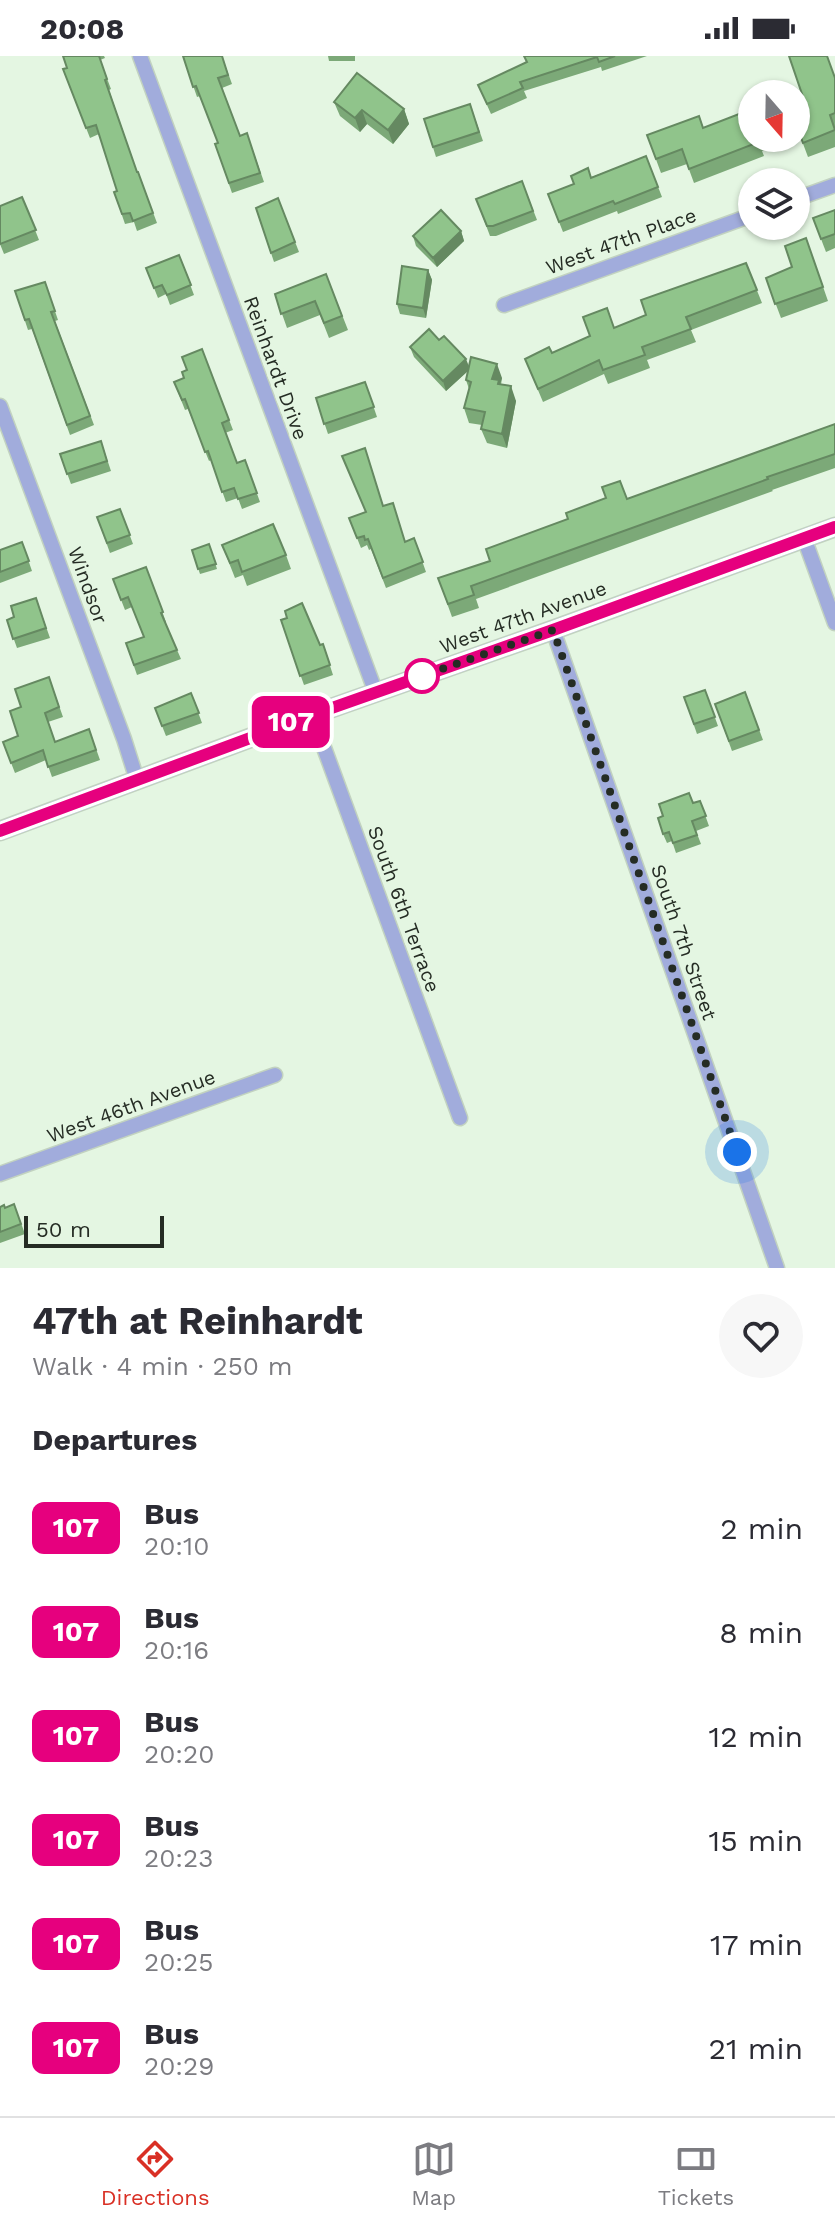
<!DOCTYPE html>
<meta charset="utf-8">
<style>
:root{--surface:#fff;--page:#f7f7f7;--text:#2b2b33;--muted:#7c7c81;--line:#e1e1e2;--accent:#d93025}
body{margin:0;font-family:"Work Sans",sans-serif;background:var(--page);color:var(--text);height:100vh;display:flex;flex-direction:column;font-size:30px;white-space:nowrap}
*{box-sizing:border-box;margin:0}
p{font-size:26px;color:var(--muted)}
.icon{flex:none;width:44px;height:44px;fill:none;stroke:currentColor;stroke-width:2;stroke-linecap:round;stroke-linejoin:round}
.map{position:relative;height:1212px;overflow:hidden}
.details{display:flex;flex-direction:column;background:var(--surface);flex:1}
.details>*{flex:none}
.badge{padding:0 16px;border-radius:12px;font-size:28px;line-height:52px}
.needle{width:52px;rotate:160deg}
.tools{position:absolute;left:738px;top:24px;display:grid;gap:16px}
.tools a{display:grid;place-items:center;width:72px;height:72px;border-radius:50%;background:var(--surface);box-shadow:0 2px 6px #0004;font-size:40px}
.scale{position:absolute;left:24px;bottom:20px;width:140px;box-sizing:border-box;padding-left:8px;border:4px solid #252c24;border-top:0;font-size:22px;line-height:28px;white-space:nowrap;color:#252c24;-webkit-text-stroke:6px #e4f6e2;paint-order:stroke}
.you{position:absolute;width:40px;height:40px;margin:-20px;border:6px solid #fff;border-radius:50%;background:#1a73e8;box-shadow:0 0 0 12px #1a73e833}
.map>.badge{position:absolute;translate:-50% -50%;box-shadow:0 0 0 4px #fff}
h2{padding:0 32px;font-size:30px;line-height:72px}
.round{display:grid;place-items:center;flex:none;width:84px;height:84px;border-radius:42px;background:var(--page)}
.headline{display:flex;align-items:center;justify-content:space-between;height:136px;padding:0 32px}
h1{font-size:38px;font-weight:700;line-height:60px}
ul{padding:0;list-style:none}
li{display:flex;align-items:center;gap:24px;height:104px;padding:0 32px}
li div{flex:1}
li b{display:block;font-size:30px}
li em{font-style:normal}
li .badge{min-width:88px;font-weight:700;text-align:center}
.status{display:flex;justify-content:space-between;align-items:center;height:56px;padding:0 40px;background:var(--surface);direction:ltr}
.status svg{height:22px;fill:currentColor}
.tab-bar{display:flex;justify-content:space-around;align-items:center;height:112px;border-top:2px solid var(--line);background:var(--surface);font-size:22px;color:var(--muted)}
.tab-bar a{display:grid;justify-items:center;gap:4px}
.tab-bar .on{color:var(--accent)}
.map>svg:first-child{display:block}
.lines{fill:none;stroke-linecap:round;stroke-linejoin:round}
.minor-casing{stroke:#c2d2c0;stroke-width:17}
.tertiary-casing{stroke:#c2d2c0;stroke-width:21}
.minor{stroke:#a1acdc;stroke-width:14}
.tertiary{stroke:#a1acdc;stroke-width:18}
.wall{fill:#7ca978}
.shaded-wall{fill:#658961}
.building{fill:#90c48b;stroke:#658961;stroke-width:2}
.line-casing{stroke:#fff;stroke-width:18}
.line{stroke:#e6007e;stroke-width:12}
.walk{stroke:#252c24;stroke-width:8;stroke-dasharray:0 14.4}
.stop-dot{fill:#fff;stroke:#e6007e;stroke-width:4}
.labels{text-anchor:middle;dominant-baseline:central;stroke-width:7;stroke-linejoin:round;paint-order:stroke}
.street-label{font-size:20px;fill:#252c24;stroke:#e4f6e2}
</style>
<div class="status"><b>20:08</b><svg viewBox="0 0 49 12"><path d="M0 12V9h3v3zM5 12V6h3v6zM10 12V3h3v9zM15 12V0h3v12zM26 1h20v11H26zM47 4h2v5h-2z"/></svg></div>
<div class="map">
<svg width="835" height="1212" viewBox="0 0 835 1212">
<rect width="100%" height="100%" fill="#e4f6e2"/>
<g class="lines">
<defs>
<g id="minor">
<polyline points="140,0 376,637"/>
<polyline points="796,143 835,129"/>
<polyline points="504,249 752,159"/>
<polyline points="0,350 124,683 137,724"/>
<polyline points="804,482 835,567"/>
<polyline points="553,574 777,1212"/>
<polyline points="312,659 460,1062"/>
<polyline points="0,1118 275,1019"/>
</g>
<polyline id="tertiary" points="0,775 312,659 553,574 835,471"/>
</defs>
<use href="#minor" class="minor-casing"/>
<use href="#tertiary" class="tertiary-casing"/>
<use href="#minor" class="minor"/>
<use href="#tertiary" class="tertiary"/>
</g>
<g class="wall">
<polygon points="63,0 104,0 105,2 100,4 111,33 109,34 137,116 138,116 157,167 137,175 134,166 125,168 114,136 117,135 99,78 90,82 63,13 67,12"/>
<polygon points="183,0 222,0 232,28 222,32 240,80 247,77 264,126 232,137 215,88 218,87 200,40 197,41"/>
<polygon points="328,0 355,0 355,5 329,5"/>
<polygon points="524,0 647,0 602,15 601,11 524,35 527,42 491,58 478,29 527,6"/>
<polygon points="835,22 835,91 808,101 796,69"/>
<polygon points="334,46 404,53 409,68 393,88 367,68 360,76 340,60"/>
<polygon points="470,48 483,85 436,101 424,63"/>
<polygon points="703,72 752,82 769,82 772,91 762,95 764,100 694,127 687,108 661,117 647,79"/>
<polygon points="646,100 662,141 618,158 617,155 563,176 548,138"/>
<polygon points="522,125 537,164 496,180 490,180 476,143"/>
<polygon points="22,141 39,184 4,198 0,188"/>
<polygon points="278,142 299,196 274,206 256,152"/>
<polygon points="835,154 835,192 826,196 813,162"/>
<polygon points="461,175 464,185 437,211 416,190 413,180"/>
<polygon points="806,182 828,245 781,262 766,222 792,211"/>
<polygon points="179,199 194,239 170,249 166,238 158,242 146,212"/>
<polygon points="746,207 762,247 691,274 696,286 647,304 650,312 608,328 604,318 543,346 525,303 552,297 646,259"/>
<polygon points="428,214 432,224 426,262 400,258 397,248"/>
<polygon points="326,218 348,274 329,282 320,259 287,272 275,238"/>
<polygon points="45,226 58,264 55,265 94,369 70,379 32,273 28,274 15,235"/>
<polygon points="410,291 502,322 501,329 516,345 507,392 487,387 481,373 482,369 469,367 464,352 469,333 466,324 468,315 446,335 414,301"/>
<polygon points="202,293 233,374 225,377 237,407 245,404 260,446 242,453 238,442 226,446 211,404 209,405 188,353 185,354 174,326 184,322 187,314"/>
<polygon points="365,326 377,361 328,378 316,342"/>
<polygon points="835,368 835,412 772,434 773,435 476,543 479,552 452,561 438,522 490,505 627,443"/>
<polygon points="101,385 111,415 71,428 60,398"/>
<polygon points="384,450 405,486 414,482 426,516 386,532 371,493 369,494 367,489 361,492 349,462"/>
<polygon points="120,453 133,488 110,497 97,461"/>
<polygon points="22,486 32,515 0,527 0,494"/>
<polygon points="209,488 217,513 200,518 192,494"/>
<polygon points="222,489 286,499 291,513 247,530 243,519 235,522"/>
<polygon points="146,511 166,566 165,566 181,603 137,619 126,587 144,581 132,551 125,554 113,523"/>
<polygon points="36,542 50,582 17,592 7,564 14,561"/>
<polygon points="281,564 320,589 323,588 333,619 304,629"/>
<polygon points="49,621 63,661 48,666 55,686 89,673 100,704 52,721 46,704 15,717 3,686 18,680 21,651"/>
<polygon points="705,634 718,670 697,678 684,641"/>
<polygon points="745,636 763,684 732,695 715,648"/>
<polygon points="191,637 202,667 166,680 155,652"/>
<polygon points="700,745 709,770 696,775 701,788 676,797 672,785 667,787 663,778 693,747"/>
<polygon points="14,1148 25,1178 0,1187 0,1151 5,1152"/>
</g>
<g class="shaded-wall">
<polygon points="404,53 409,68 393,88 388,74"/>
<polygon points="362,54 367,68 360,76 355,62"/>
<polygon points="461,175 464,185 437,211 433,202"/>
<polygon points="428,214 432,224 426,262 423,252"/>
<polygon points="466,303 470,313 446,335 443,325"/>
<polygon points="497,308 502,322 500,328 504,339 492,323"/>
<polygon points="511,330 516,345 507,392 502,378"/>
</g>
<g class="building">
<polygon points="63,0 99,0 107,23 105,24 137,116 138,116 153,157 133,165 130,157 122,158 114,136 117,135 96,69 86,72 63,13 67,12"/>
<polygon points="183,0 222,0 228,19 218,22 240,80 247,77 260,117 229,127 215,88 218,87 196,30 193,31"/>
<polygon points="524,0 615,0 599,6 597,1 520,26 523,32 487,48 478,29 527,6"/>
<polygon points="789,0 827,0 835,22 835,57 830,59 835,74 803,87 796,68 796,44 803,41"/>
<polygon points="357,17 404,53 388,74 362,54 355,62 334,46"/>
<polygon points="470,48 479,76 433,91 424,63"/>
<polygon points="752,53 752,82 758,82 759,86 689,113 682,93 656,103 647,79 699,60 703,72"/>
<polygon points="646,100 658,131 615,148 613,145 559,166 548,138 574,128 571,120 588,112 591,122"/>
<polygon points="522,125 533,155 493,170 487,170 476,143"/>
<polygon points="22,141 36,174 0,188 0,150"/>
<polygon points="278,142 295,186 271,197 256,152"/>
<polygon points="441,154 461,175 433,202 413,180"/>
<polygon points="835,154 835,178 821,183 813,162"/>
<polygon points="806,182 823,231 775,248 766,222 792,211 785,190"/>
<polygon points="179,199 191,229 167,239 162,229 154,232 146,212"/>
<polygon points="746,207 757,234 686,261 691,273 642,291 645,299 603,314 599,304 538,333 525,303 549,291 552,297 590,280 583,261 607,252 614,272 646,259 641,244"/>
<polygon points="402,210 428,214 423,252 397,248"/>
<polygon points="326,218 342,260 324,267 315,245 281,258 275,238"/>
<polygon points="45,226 55,255 51,256 90,360 67,369 29,263 25,264 15,235"/>
<polygon points="429,273 439,284 444,280 466,303 443,325 410,291"/>
<polygon points="202,293 229,364 222,367 237,407 245,404 257,437 238,443 234,432 222,436 208,395 205,396 185,343 182,344 174,326 184,322 182,316 187,314 182,301"/>
<polygon points="471,301 497,308 492,323 499,324 498,328 511,330 502,378 481,373 485,356 464,352 471,326 466,324"/>
<polygon points="365,326 374,351 324,368 316,342"/>
<polygon points="835,368 835,398 767,421 768,423 471,530 474,539 448,548 438,522 490,505 486,493 568,463 566,457 606,442 602,431 620,425 627,443"/>
<polygon points="101,385 107,405 67,418 60,398"/>
<polygon points="365,392 383,450 393,447 405,486 414,482 423,506 383,522 368,483 365,484 364,480 357,482 349,462 366,456 342,400"/>
<polygon points="120,453 130,479 107,487 97,461"/>
<polygon points="273,468 286,499 242,516 238,504 230,507 222,489"/>
<polygon points="22,486 29,505 0,516 0,494"/>
<polygon points="209,488 216,508 198,513 192,494"/>
<polygon points="146,511 163,556 161,557 177,594 134,609 126,587 144,581 128,541 121,544 113,523"/>
<polygon points="36,542 46,572 13,583 7,564 14,561 11,550"/>
<polygon points="302,547 320,589 323,588 330,609 300,620 281,564 287,562 285,555"/>
<polygon points="49,621 59,651 45,657 55,686 89,673 96,694 48,711 43,694 11,707 3,686 18,680 10,655 21,651 15,633"/>
<polygon points="705,634 715,661 694,668 684,641"/>
<polygon points="745,636 759,674 729,685 715,648"/>
<polygon points="191,637 199,657 162,670 155,652"/>
<polygon points="689,737 693,747 700,745 706,760 692,765 697,779 673,787 669,776 663,778 658,762 663,760 659,748"/>
<polygon points="14,1148 21,1168 0,1176 0,1151 4,1149 5,1152"/>
</g>
<g class="lines">
<defs>
<polyline id="line" points="0,775 312,659 553,574 835,471"/>
</defs>
<use href="#line" class="line-casing"/>
<use href="#line" class="line"/>
<polyline class="walk" points="422,620 419,621 553,574 737,1096"/>
</g>
<circle class="stop-dot" cx="422" cy="620" r="16"/>
<g class="labels">
<g class="street-label">
<text transform="translate(621 185) rotate(-20)">West 47th Place</text>
<text transform="translate(276 312) rotate(70)">Reinhardt Drive</text>
<text transform="translate(88 529) rotate(70)">Windsor</text>
<text transform="translate(523 561) rotate(-20)">West 47th Avenue</text>
<text transform="translate(404 853) rotate(70)">South 6th Terrace</text>
<text transform="translate(684 886) rotate(71)">South 7th Street</text>
<text transform="translate(131 1050) rotate(-20)">West 46th Avenue</text>
</g>
</g>
</svg>
<div class="tools">
<a><svg class="needle" viewBox="-14 -14 28 28"><path d="M0-13l5 13h-10z" fill="#e53935"/><path d="M0 13l5-13h-10z" fill="#7c7c81"/></svg></a>
<a><svg class="icon" aria-label="layers" viewBox="0 0 24 24"><path d="M12 4l9 5-9 5-9-5zM3 14l9 5 9-5"/></svg></a>
</div>
<div class="scale">50 m</div>
<div class="you" style="left:737px;top:1096px"></div>
<b class="badge" style="left:291px;top:666px;background:#e6007e;color:#fff">107</b>
</div>
<section class="details">
<div class="headline"><div><h1>47th at Reinhardt</h1><p>Walk · 4 min · 250 m</p></div><a class="round"><svg class="icon" aria-label="heart" viewBox="0 0 24 24"><path d="M12 20l-8-8c-3-5 5-10 8-4 3-6 11-1 8 4z"/></svg></a></div>
<h2>Departures</h2>
<ul>
<li><span class="badge" style="background:#e6007e;color:#fff">107</span><div><b>Bus</b><p>20:10</p></div><em>2 min</em></li>
<li><span class="badge" style="background:#e6007e;color:#fff">107</span><div><b>Bus</b><p>20:16</p></div><em>8 min</em></li>
<li><span class="badge" style="background:#e6007e;color:#fff">107</span><div><b>Bus</b><p>20:20</p></div><em>12 min</em></li>
<li><span class="badge" style="background:#e6007e;color:#fff">107</span><div><b>Bus</b><p>20:23</p></div><em>15 min</em></li>
<li><span class="badge" style="background:#e6007e;color:#fff">107</span><div><b>Bus</b><p>20:25</p></div><em>17 min</em></li>
<li><span class="badge" style="background:#e6007e;color:#fff">107</span><div><b>Bus</b><p>20:29</p></div><em>21 min</em></li>
</ul>
</section>
<nav class="tab-bar">
<a class="on"><svg class="icon" aria-label="directions" viewBox="0 0 24 24"><path d="M12 3l9 9-9 9-9-9zM9 14v-3h6M13 9l2 2-2 2"/></svg>Directions</a>
<a><svg class="icon" aria-label="map" viewBox="0 0 24 24"><path d="M3 6l6-2 6 2 6-2v14l-6 2-6-2-6 2zM9 4v14M15 6v14"/></svg>Map</a>
<a><svg class="icon" aria-label="tickets" viewBox="0 0 24 24"><path d="M3 7h18v10H3zM15 7v10"/></svg>Tickets</a>
</nav>
